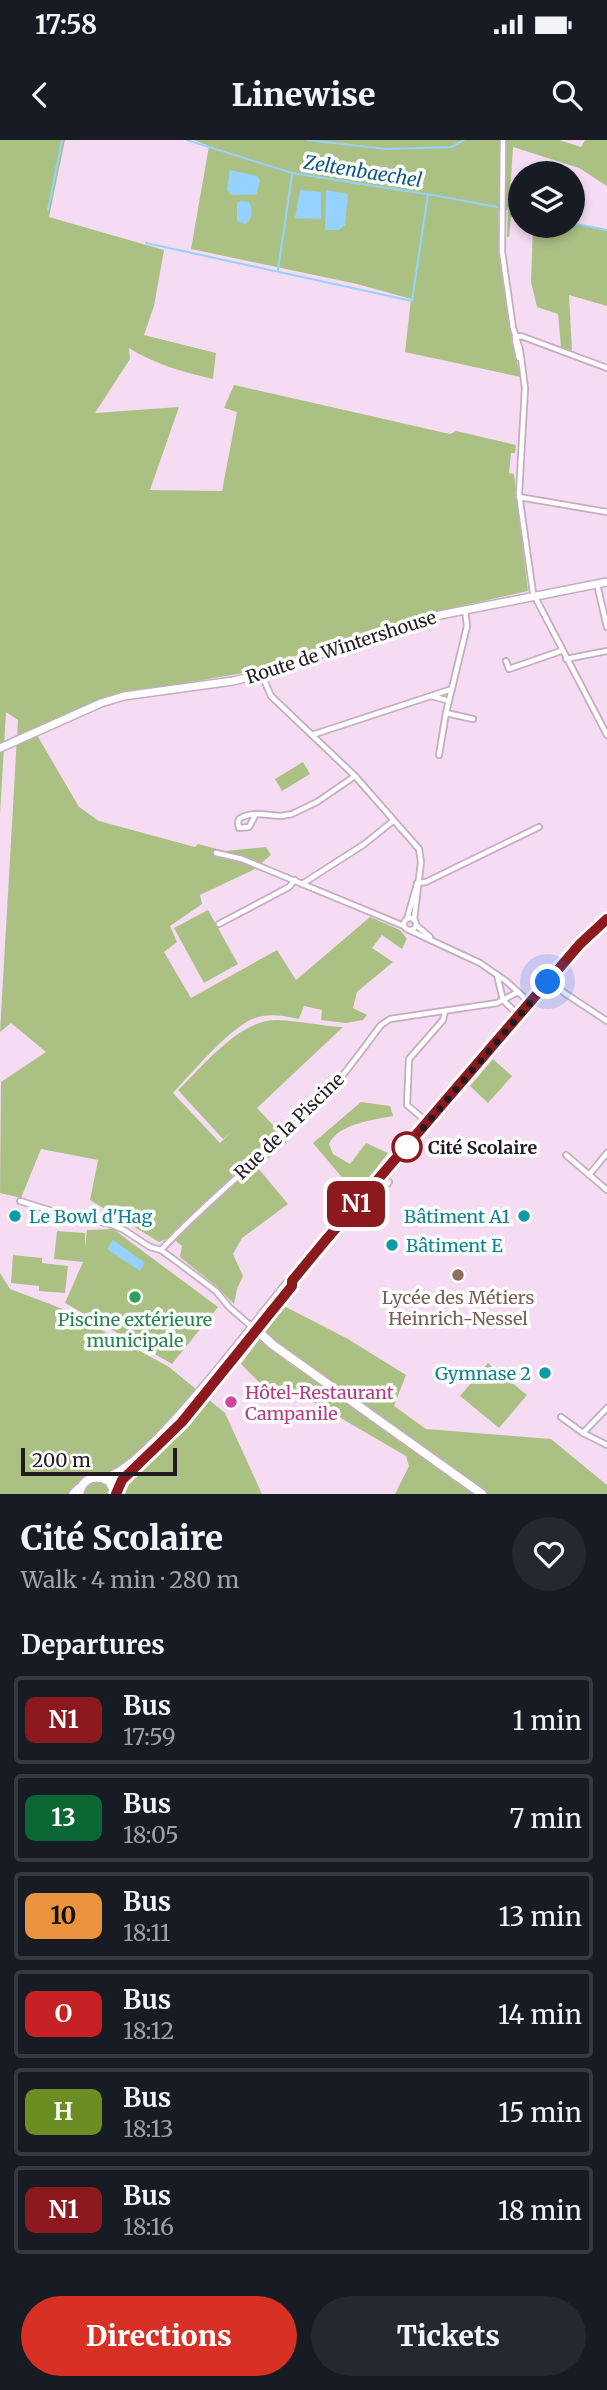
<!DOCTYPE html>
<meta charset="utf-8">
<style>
:root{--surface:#171b24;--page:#242831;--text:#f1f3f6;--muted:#9ea1a6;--line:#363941;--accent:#d93025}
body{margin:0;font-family:Merriweather,serif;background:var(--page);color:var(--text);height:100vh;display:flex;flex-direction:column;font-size:26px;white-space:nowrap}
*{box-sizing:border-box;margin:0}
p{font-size:23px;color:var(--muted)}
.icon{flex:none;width:38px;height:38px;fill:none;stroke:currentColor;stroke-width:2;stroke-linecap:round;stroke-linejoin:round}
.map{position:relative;height:1354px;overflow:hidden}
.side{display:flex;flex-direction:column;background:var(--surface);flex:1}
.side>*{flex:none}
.badge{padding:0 14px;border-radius:10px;font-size:24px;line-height:46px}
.tools{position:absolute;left:508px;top:21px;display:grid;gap:14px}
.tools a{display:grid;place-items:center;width:77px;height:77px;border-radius:50%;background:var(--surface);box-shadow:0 4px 10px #0003;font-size:35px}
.scale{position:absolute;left:21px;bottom:18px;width:156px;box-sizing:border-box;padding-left:7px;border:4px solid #231a22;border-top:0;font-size:19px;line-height:24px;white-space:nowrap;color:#231a22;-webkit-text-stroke:5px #fff;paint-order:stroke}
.you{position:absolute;width:35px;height:35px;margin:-18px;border:5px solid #fff;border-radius:50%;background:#1a73e8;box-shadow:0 0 0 10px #1a73e833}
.map>.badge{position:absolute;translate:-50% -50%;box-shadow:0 0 0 4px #fff}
h2{padding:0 21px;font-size:26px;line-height:63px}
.round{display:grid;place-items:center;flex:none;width:74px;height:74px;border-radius:37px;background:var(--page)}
.summary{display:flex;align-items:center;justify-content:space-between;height:119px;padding:0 21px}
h1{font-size:33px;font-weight:800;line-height:52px}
.primary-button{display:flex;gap:14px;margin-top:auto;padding:14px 21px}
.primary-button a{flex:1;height:80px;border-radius:42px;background:var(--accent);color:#fff;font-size:28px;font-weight:800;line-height:80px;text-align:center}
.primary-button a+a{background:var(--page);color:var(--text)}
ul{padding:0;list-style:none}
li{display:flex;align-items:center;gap:21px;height:88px;margin:0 14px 10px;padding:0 7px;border:4px solid var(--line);border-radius:7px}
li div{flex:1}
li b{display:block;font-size:26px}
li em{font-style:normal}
li .badge{min-width:77px;font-weight:700;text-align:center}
.status{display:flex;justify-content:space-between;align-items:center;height:49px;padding:0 35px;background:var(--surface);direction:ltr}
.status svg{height:19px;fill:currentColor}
header{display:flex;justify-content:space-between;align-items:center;height:91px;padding:0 21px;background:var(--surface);font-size:32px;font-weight:800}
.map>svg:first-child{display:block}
.green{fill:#abc184}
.water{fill:#95d2ff}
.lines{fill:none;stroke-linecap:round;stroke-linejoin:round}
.stream{stroke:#95d2ff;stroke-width:2}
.street-casing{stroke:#c4acc2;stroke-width:8}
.secondary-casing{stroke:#c4acc2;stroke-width:10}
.primary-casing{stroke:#c4acc2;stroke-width:11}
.highway-casing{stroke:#c4acc2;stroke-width:12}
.street{stroke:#fff;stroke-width:4.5}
.secondary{stroke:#fff;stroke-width:7}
.primary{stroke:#fff;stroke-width:8}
.highway{stroke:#fff;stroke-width:9}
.line-casing{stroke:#fff;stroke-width:16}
.line{stroke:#8c191e;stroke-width:10}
.walk{stroke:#231a22;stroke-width:7;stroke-dasharray:0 12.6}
.stop-dot{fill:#fff;stroke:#8c191e;stroke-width:3.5}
.culture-dot{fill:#0f9aa8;stroke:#fff;stroke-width:2.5}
.education-dot{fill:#8d6e63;stroke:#fff;stroke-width:2.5}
.leisure-dot{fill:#2e9e5b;stroke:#fff;stroke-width:2.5}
.hotel-dot{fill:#d1479c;stroke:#fff;stroke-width:2.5}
.labels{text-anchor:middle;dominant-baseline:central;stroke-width:7;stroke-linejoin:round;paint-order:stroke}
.street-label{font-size:18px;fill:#231a22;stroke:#fff}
.stop-label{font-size:18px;font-weight:bold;fill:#231a22;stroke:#fff;text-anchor:start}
.culture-label{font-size:18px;fill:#0d838f;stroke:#fff;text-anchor:start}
.education-label{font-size:18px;fill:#785e54;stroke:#fff}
.leisure-label{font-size:18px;fill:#27864d;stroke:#fff}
.hotel-label{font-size:18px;fill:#b23c85;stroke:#fff;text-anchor:start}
.water-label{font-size:19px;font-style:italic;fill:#105882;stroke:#fff}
</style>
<div class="status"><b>17:58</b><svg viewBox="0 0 49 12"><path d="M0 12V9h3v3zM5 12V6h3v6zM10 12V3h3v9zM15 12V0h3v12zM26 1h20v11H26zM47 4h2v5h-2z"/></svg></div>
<header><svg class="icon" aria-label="back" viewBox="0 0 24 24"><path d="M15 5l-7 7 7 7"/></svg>Linewise<svg class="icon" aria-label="search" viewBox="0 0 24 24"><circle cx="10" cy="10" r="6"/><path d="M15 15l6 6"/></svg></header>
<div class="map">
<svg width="607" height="1354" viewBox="0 0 607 1354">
<rect width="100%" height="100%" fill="#f6dcf3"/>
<g class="green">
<path d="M0 0H65L49 77 164 110 154 166 144 195 216 213 213 239C183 232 154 224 129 208L130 219 95 273 179 267 150 350 222 351 237 272 224 268 234 245 450 294 456 291 516 305 515 313H511L509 333 514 334 528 451 417 476 243 533 109 556 37 595 79 667 99 681 195 707 198 704 225 711 266 707 271 715 253 730 200 755 202 764 170 786 177 802 164 812 191 858 277 810 296 840 370 777 400 790 407 799 402 809 382 795 372 808 393 822 357 852 353 868 367 875 363 880 346 883 321 880 322 870 304 866 299 879C284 876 270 873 255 878 232 885 191 934 173 953L220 1003 231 992 223 999 178 950C204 926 239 879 278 880 300 881 321 886 343 887L257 968 288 1001 258 1028 288 1064 242 1098 233 1114 243 1136 237 1149 234 1164 216 1146 180 1117 182 1106 171 1097 159 1102 90 1060 98 1020 41 1009 21 1058 0 1053 1 942 46 912 11 883 0 892 18 580 6 572 0 675Z"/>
<polygon points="194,0 559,0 581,7 585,0 607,0 607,46 579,28 513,7 509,70 520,74 520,79 511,77 509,97 507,97 508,70 498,70 499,112 512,203 521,237 405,212 411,159 357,144 191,109 209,6"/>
<polygon points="572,83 607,91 607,166 569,155 572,211 561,207 558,174 537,167 531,142 533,86 572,86"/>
<polygon points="303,622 310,634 282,651 275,639"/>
<polygon points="208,770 238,824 204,843 174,788"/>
<polygon points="493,919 512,936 488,963 470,946"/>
<path d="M361 962 390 966 393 976C373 980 338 984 329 1004L333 1014 350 1024 366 1003 388 1013 356 1054 313 1003Z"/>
<polygon points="113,1089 218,1167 172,1224 65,1163 83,1122 54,1119 57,1091 85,1093 85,1108 87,1090"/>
<polygon points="13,1115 42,1118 42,1123 68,1126 65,1153 39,1151 39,1146 11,1143"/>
<polygon points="0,1133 10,1149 63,1169 169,1227 225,1273 262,1354 0,1354"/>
<polygon points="284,1166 348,1199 406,1235 394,1266 426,1289 551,1299 607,1345 607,1354 395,1354 409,1326 406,1316 296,1252 263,1246 241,1224"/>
<polygon points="488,1223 527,1255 499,1288 460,1256"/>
</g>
<g class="water">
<polygon points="230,30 257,36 260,41 256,55 231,55 227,50"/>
<polygon points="300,50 321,52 321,79 295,78"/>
<polygon points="326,50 348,54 345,85 339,90 325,90"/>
<path d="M241 61 249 62C253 69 253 80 245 84L237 81V63Z"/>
<polygon points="113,1100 145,1123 140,1131 107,1109"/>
</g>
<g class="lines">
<g class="stream">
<polyline points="187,0 292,33 438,56 497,67"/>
<polyline points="307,0 387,9 451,7 464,0"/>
<polyline points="509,69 520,72"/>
<polyline points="48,70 62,0"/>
<polyline points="572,83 607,90"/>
<polyline points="146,103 412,161 428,54"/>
<polyline points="278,130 292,35"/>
</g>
<defs>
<g id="street">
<polyline points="503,0 502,111 513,188 520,210 525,248 519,354 533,453 607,595"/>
<polyline points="515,197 521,196 607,228"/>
<polyline points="515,200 519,218"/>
<polyline points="519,357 607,372"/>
<polyline points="597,444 607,487"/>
<polyline points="566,519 607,511"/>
<polyline points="506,521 509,529 561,511"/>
<polyline points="262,535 271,556 355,636 419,709 421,722 414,780"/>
<polyline points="431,556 449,561"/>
<polyline points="446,573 473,579"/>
<polyline points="312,595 452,549"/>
<polyline points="439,615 446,573 467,486 465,469"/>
<path d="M256 674 249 687 239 688 238 683 239 679C245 675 252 674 259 674L281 676 292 674 317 662 355 636"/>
<polyline points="216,713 242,719 404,786"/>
<polyline points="417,743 426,742 539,687"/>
<polyline points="302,744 363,705 393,681"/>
<circle cx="410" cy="784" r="6"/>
<polyline points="407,779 417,744"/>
<polyline points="219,784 289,747 295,740"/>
<polyline points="416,785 430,797"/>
<polyline points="409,790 480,823 506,841 529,862"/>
<polyline points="497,835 503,860 518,875"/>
<polyline points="548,842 607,881"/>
<polyline points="427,982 407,965 409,919 443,880 445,871"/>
<polyline points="566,1015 607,1050"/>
<polyline points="589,1035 607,1013"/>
<polyline points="20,1061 74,1078 107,1083 124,1090 150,1107 161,1110 176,1121 216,1151 229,1167 251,1186"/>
<polyline points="357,1080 389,1042"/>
<path d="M161 1110C213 1054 275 1008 328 952 347 932 364 907 381 885L390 879 497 863 518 852"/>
<polyline points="607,1268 583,1293 607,1305"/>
<polyline points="561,1277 583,1293"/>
</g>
<polyline id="secondary" points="0,608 101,563 124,556 233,541 262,534 430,477 607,442"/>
<g id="primary">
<polyline points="252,1186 273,1205 482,1354"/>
<polyline points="253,1193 290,1150"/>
<polyline points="191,1270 221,1233"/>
<path d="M104 1338C144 1333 257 1180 288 1143L292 1141 580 804 607 779"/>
<polyline points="115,1351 122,1340 164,1300"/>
<path d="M79 1354C82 1339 95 1333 109 1341L116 1354"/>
</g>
<polyline id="highway" points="74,1354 79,1349"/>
</defs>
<use href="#street" class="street-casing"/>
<use href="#secondary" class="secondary-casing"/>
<use href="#primary" class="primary-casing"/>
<use href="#highway" class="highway-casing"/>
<use href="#street" class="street"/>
<use href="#secondary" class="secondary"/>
<use href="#primary" class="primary"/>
<use href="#highway" class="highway"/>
</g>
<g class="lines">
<defs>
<polyline id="line" points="116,1354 122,1340 182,1282 292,1146 292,1141 325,1101 580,804 607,779"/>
</defs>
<use href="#line" class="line-casing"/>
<use href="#line" class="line"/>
<polyline class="walk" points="407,1007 548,842"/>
</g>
<circle class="stop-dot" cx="407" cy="1007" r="14"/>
<g class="culture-dot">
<circle cx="15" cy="1076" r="7"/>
<circle cx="524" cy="1076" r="7"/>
<circle cx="392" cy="1105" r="7"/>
<circle cx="545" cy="1233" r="7"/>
</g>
<circle class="education-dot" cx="458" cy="1135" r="7"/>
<circle class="leisure-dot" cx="135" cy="1157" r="7"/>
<circle class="hotel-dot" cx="231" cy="1262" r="7"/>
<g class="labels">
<g class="street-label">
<text transform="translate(341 507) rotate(-18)">Route de Wintershouse</text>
<text transform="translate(289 986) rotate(-44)">Rue de la Piscine</text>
</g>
<g class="stop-label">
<text x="428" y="1007">Cité Scolaire</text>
</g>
<g class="culture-label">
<text x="29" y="1076">Le Bowl d'Hag</text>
<text x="510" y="1076" text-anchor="end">Bâtiment A1</text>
<text x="406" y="1105">Bâtiment E</text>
<text x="531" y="1233" text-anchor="end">Gymnase 2</text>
</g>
<g class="education-label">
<text x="458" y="1157">Lycée des Métiers<tspan x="458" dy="21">Heinrich-Nessel</tspan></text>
</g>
<g class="leisure-label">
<text x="135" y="1179">Piscine extérieure<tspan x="135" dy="21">municipale</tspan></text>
</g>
<g class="hotel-label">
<text x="245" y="1252">Hôtel-Restaurant<tspan x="245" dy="21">Campanile</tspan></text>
</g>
<g class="water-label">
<text transform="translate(363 31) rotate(9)">Zeltenbaechel</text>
</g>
</g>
</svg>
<div class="tools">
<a><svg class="icon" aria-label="layers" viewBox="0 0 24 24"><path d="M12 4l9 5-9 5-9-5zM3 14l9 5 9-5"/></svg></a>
</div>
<div class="scale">200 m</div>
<div class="you" style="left:548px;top:842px"></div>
<b class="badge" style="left:356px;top:1064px;background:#8c191e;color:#fff">N1</b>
</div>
<section class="side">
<div class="summary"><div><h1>Cité Scolaire</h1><p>Walk · 4 min · 280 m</p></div><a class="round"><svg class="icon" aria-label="heart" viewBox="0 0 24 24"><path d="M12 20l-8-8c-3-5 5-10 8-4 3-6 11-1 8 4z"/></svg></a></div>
<h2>Departures</h2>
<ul>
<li><span class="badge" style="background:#8c191e;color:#fff">N1</span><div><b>Bus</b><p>17:59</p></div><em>1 min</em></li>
<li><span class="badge" style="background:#0a6835;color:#fff">13</span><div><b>Bus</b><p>18:05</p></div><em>7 min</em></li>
<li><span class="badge" style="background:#eb943d;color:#111">10</span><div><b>Bus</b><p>18:11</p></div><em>13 min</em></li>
<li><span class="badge" style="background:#c72126;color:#fff">O</span><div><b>Bus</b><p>18:12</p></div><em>14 min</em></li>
<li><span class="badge" style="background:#6b8e23;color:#fff">H</span><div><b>Bus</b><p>18:13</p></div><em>15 min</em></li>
<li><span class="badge" style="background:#8c191e;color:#fff">N1</span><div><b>Bus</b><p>18:16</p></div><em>18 min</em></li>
</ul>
<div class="primary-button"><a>Directions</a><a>Tickets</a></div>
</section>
